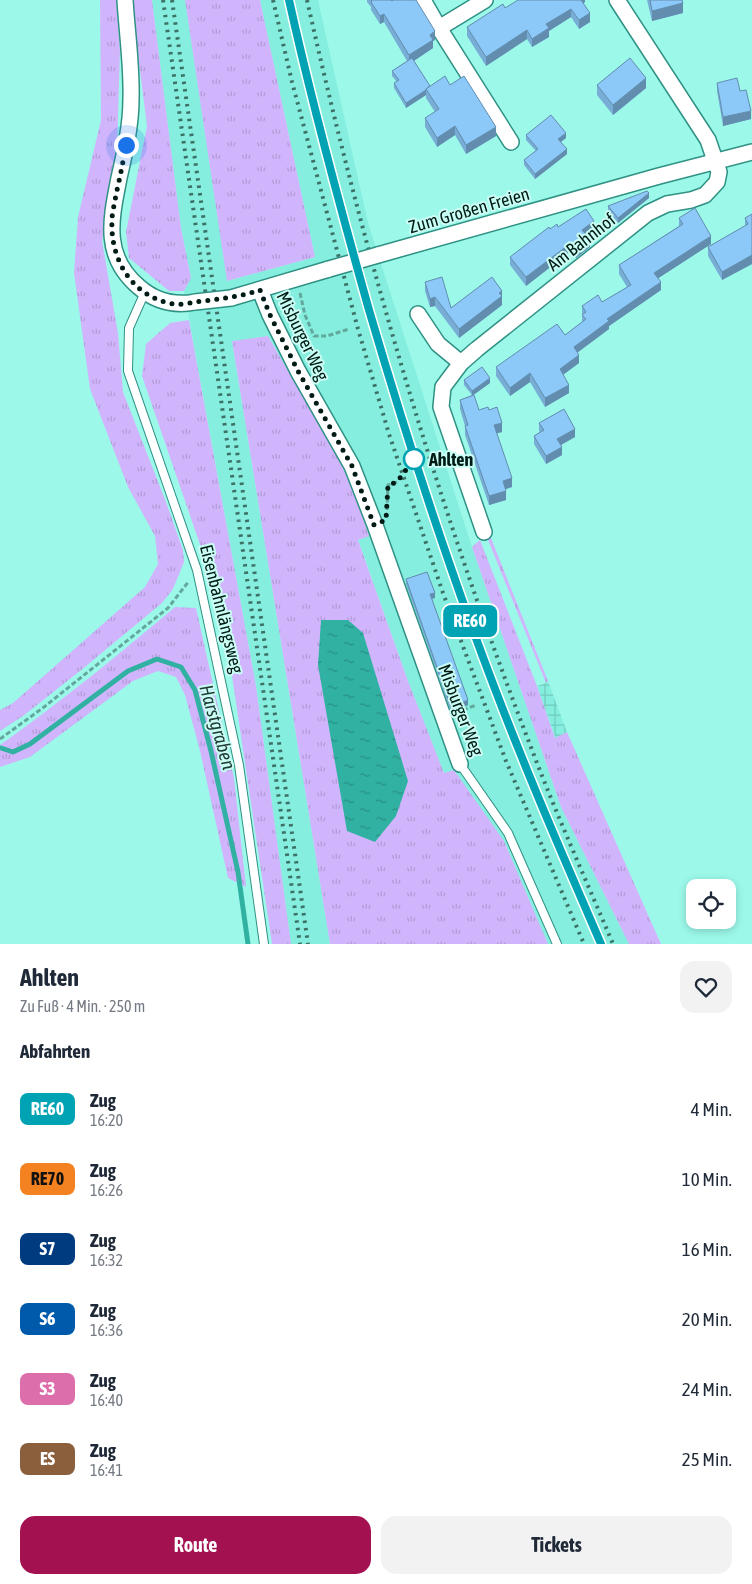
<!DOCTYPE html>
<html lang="de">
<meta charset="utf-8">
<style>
:root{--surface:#fff;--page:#f2f2f3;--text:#1f2937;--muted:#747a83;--accent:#a41151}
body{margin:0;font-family:"Asap Condensed",sans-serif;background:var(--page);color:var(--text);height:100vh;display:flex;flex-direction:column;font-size:19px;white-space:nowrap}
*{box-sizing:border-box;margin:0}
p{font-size:16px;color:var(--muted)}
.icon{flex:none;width:28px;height:28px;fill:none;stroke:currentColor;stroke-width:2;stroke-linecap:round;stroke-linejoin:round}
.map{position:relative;height:944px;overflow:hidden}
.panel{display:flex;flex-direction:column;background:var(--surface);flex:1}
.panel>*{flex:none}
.badge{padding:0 10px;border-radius:8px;font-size:18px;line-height:32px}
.controls{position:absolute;left:686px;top:879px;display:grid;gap:10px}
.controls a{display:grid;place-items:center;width:50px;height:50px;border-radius:10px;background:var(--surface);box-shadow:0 2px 8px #0003;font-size:25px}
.you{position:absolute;width:25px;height:25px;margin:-12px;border:4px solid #fff;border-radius:50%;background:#1a73e8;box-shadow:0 0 0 8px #1a73e833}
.map>.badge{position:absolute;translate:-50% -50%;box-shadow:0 0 0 2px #fff}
h2{padding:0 20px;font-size:19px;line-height:45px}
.round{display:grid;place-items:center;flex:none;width:52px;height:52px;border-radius:15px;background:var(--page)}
.overview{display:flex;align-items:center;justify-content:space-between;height:85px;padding:0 20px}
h1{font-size:24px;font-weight:700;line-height:38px}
.action{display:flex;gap:10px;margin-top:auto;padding:10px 20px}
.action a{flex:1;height:58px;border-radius:15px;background:var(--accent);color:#fff;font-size:20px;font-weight:700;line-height:58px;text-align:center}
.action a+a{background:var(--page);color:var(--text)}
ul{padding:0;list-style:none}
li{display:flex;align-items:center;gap:15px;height:70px;padding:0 20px}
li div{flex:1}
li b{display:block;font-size:19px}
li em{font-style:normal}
li .badge{min-width:55px;font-weight:700;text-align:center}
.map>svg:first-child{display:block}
.built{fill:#85eede}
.industrial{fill:url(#industrial-grid)}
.grass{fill:url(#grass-tufts)}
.water{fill:url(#water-ripples)}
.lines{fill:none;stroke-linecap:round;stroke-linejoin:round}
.stream{stroke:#30b1a1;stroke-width:5}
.lane-casing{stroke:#2f9184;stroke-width:10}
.street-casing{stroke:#2f9184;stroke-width:18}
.path{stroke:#63a89d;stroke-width:3;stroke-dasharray:5 2.5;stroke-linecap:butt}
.lane{stroke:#fff;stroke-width:8}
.street{stroke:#fff;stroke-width:15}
.rail{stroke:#3d7168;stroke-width:4;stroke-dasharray:2.5 5;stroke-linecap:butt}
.street-bridge-casing{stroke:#2f9184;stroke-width:18;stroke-linecap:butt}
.street-bridge{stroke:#fff;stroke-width:15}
.wall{fill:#78add5}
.shaded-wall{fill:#628dae}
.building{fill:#8cc9f8;stroke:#628dae}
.line-casing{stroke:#fff;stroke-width:11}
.line{stroke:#00a3b4;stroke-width:8}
.walk{stroke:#001a16;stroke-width:5;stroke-dasharray:0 9}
.stop-dot{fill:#fff;stroke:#00a3b4;stroke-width:2.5}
.labels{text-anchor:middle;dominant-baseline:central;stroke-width:4;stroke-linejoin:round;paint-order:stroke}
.street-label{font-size:18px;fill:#001a16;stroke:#cafef5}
.stop-label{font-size:18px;font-weight:bold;fill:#001a16;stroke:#cafef5;text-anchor:start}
.water-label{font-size:19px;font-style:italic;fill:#203b37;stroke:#cafef5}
</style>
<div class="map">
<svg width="752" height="944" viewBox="0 0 752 944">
<defs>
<pattern id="industrial-grid" width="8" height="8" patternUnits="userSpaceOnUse" patternTransform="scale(1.25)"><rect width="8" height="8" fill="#85eede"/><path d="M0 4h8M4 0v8" fill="none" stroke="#71ccbe"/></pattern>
<pattern id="grass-tufts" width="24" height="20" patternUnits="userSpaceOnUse" patternTransform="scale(1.25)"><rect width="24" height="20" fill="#d1b5fc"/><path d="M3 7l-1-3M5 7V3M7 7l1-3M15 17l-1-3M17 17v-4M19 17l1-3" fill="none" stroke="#b29bd7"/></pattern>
<pattern id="water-ripples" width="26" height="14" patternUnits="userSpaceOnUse" patternTransform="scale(1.25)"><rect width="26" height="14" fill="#30b1a1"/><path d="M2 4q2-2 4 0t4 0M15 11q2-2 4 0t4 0" fill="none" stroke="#268f82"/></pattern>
</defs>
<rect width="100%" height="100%" fill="#9cf9ea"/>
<polygon class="built" points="152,0 185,0 228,281 315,257 260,0 318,0 368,223 472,547 561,807 629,944 548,944 504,841 444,774 408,681 358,539 368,536 356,498 341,463 268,336 232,342 330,944 291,944 256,686 184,291 191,278 181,228"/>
<polygon class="industrial" points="548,681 567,732 556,739 537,686 546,683"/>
<g class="grass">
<polygon points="100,0 116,0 120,50 117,151 102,241 118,333 123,392 166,502 183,550 184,562 173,589 162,603 80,671 23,716 0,731 0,710 13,703 145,587 158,564 155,536 128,487 90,389 74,273 78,217 101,120"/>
<polygon points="131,0 152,0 181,228 191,278 184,291 169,291 129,258 126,232 147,126"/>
<polygon points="185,0 260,0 315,257 227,281"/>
<polygon points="189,320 256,686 291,944 272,944 232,676 207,565 142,376 146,344 170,323"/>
<polygon points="268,336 341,463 356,498 369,536 358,540 408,681 444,773 454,770 504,841 548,944 330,944 232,341"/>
<polygon points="489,533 548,681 546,683 486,535"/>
<polygon points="480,540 537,686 555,738 567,732 661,944 629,944 561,807 472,547"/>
<path d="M175 607 196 608 234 778 246 887 228 878 200 751 185 695 176 677 158 671 133 681 30 757 0 767V745C61 702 118 655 175 607Z"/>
</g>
<polygon class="water" points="321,620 348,620 363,633 408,781 396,816 375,842 347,831 318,665"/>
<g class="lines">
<polyline class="stream" points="1,748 13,752 30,744 128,671 157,659 181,667 195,690 211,751 238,872 248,944"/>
<defs>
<g id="lane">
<polyline points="145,292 129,328 128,371 197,570 239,765 264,944"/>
<polyline points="460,764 508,833 557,944"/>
</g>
<g id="street">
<path d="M125 0C127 33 132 66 131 99 131 125 125 152 119 178 111 219 102 256 139 287 155 301 174 306 195 302"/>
<polyline points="423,0 439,28 485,0"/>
<polyline points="439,28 511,142"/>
<polyline points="378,255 659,176 752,152"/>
<polyline points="260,290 270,315 298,371 352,466 375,525 460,764"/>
<polyline points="231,298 329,269"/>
<polyline points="418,314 438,344 461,363"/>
<polyline points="484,532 441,407 443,387 461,363 477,349 648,213 667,204 691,200 705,195 717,182 719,172 708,140 617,0"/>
</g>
</defs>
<use href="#lane" class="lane-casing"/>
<use href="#street" class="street-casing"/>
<g class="path">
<polyline points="300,293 305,315 314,336 327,336 349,329"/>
<polyline points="387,510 388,485 397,482"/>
<polyline points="456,713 476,705"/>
<polyline points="0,739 44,707 168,608 189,581"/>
</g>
<use href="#lane" class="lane"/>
<use href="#street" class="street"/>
<g class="rail">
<polyline points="163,0 300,944"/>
<polyline points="172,0 308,944"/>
<polyline points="273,0 292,82 358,329 389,434 443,593 506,761 584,944"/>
<polyline points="289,0 301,54 342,216 404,430 458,587 521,755 601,944"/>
<path d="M307 0C364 255 438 507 532 750 557 816 586 880 613 944"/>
</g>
<defs>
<g id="street-bridge">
<polyline points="329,269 378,255"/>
<polyline points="195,302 231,298"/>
</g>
</defs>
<use href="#street-bridge" class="street-bridge-casing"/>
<use href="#street-bridge" class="street-bridge"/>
</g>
<g class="wall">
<polygon points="367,0 391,0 435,40 433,41 433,48 414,61 430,86 450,85 496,136 466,154 455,135 437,147 425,127 425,118 435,112 426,98 426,95 406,108 394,88 394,83 397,82 392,76 392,71 407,61 384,22 380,24 371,10 371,7 367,2"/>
<polygon points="585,0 585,2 583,3 590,22 579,29 571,17 549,31 549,37 532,47 527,39 486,66 467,36 467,27 505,8"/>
<polygon points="647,0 682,0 683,13 652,21"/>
<polygon points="717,83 740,91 751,119 723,126 717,91"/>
<polygon points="597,85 646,88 613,115 597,95"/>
<polygon points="526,135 566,138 561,142 567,154 535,179 524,165 524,160 536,151 526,140"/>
<polygon points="649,198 618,223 608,211 608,206"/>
<polygon points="752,214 752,264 722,280 708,256 708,247 745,226 745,218"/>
<polygon points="679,218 711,244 658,278 661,290 609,326 609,329 577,353 579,363 563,375 569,393 545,407 530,382 510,396 496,376 496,367 565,335 582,322 582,306 602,302 627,287 619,274 619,265 679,226"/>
<polygon points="558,227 594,229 587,235 590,247 576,258 571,251 526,286 510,265 510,257 550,229"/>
<polygon points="425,282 451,308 502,291 502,305 459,338 435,306 430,307 425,291"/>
<polygon points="464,380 490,383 473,395 479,410 489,410 502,432 497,433 512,487 505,489 506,500 489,505 465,435 465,426 460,409 460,400 472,395 464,385"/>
<polygon points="539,423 575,437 561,445 562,455 546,464 534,444 534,436 540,432 539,431"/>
<polygon points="406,579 435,598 432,599 468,705 451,712 406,584"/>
</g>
<g class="shaded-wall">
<polygon points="579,0 585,0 585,2 579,6"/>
<polygon points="683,3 683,13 652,21 652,11"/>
<polygon points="571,9 571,17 549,31 549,37 532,47 532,39 546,24"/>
<polygon points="590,13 590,22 579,29 579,20"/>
<polygon points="384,14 384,22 380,24 380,16"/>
<polygon points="527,30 527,39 486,66 486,57"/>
<polygon points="435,31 435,40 433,41 433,48 409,64 409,55 430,35"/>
<polygon points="646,78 646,88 613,115 613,105"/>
<polygon points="426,90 426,95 406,108 406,103"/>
<polygon points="751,111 751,119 723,126 723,117"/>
<polygon points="455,126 455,135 437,147 437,138"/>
<polygon points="496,127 496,136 466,154 466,145"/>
<polygon points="566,133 566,138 558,144 558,139"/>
<polygon points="567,149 567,154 535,179 535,174"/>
<polygon points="649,193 649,198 618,223 618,218"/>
<polygon points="594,221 594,229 582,238 582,230"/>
<polygon points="711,236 711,244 654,281 654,273"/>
<polygon points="590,239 590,247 576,258 576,250"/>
<polygon points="571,243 571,251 526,286 526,277"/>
<polygon points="752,255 752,264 722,280 722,272"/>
<polygon points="661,282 661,290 609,326 609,329 574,355 574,347 607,319"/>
<polygon points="502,291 502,305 459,338 459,329"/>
<polygon points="435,297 435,306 430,307 430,299"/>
<polygon points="579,355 579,363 560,377 560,369"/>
<polygon points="530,373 530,382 510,396 510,388"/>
<polygon points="490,378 490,383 472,396 472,391"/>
<polygon points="569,385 569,393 545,407 545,398"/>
<polygon points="502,423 502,432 494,434 494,425"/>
<polygon points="575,429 575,437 557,447 557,439"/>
<polygon points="562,447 562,455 546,464 546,456"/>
<polygon points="512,478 512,487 503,490 503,481"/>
<polygon points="506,491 506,500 489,505 489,496"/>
<polygon points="435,593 435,598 430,599 430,594"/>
<polygon points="468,700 468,705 451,712 451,707"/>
</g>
<g class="building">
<polygon points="371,0 391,0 392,1 393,0 416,0 435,31 430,35 433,40 409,55 384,14 380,16 371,2 372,1"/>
<polygon points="518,0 581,0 590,13 579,20 571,9 546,24 549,28 532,39 527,30 486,57 467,27 503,4 505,8"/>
<polygon points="650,0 682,0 683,3 652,11"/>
<polygon points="412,58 430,86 426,89 426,90 406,103 394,83 399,80 392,71"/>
<polygon points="630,58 646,78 613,105 597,85"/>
<polygon points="445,76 450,85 464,76 496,127 466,145 455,126 437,138 425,118 439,109 426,89"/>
<polygon points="737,78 740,91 746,90 751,111 723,117 717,83"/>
<polygon points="551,115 566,133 558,139 567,149 535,174 524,160 538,149 526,135"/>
<polygon points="647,191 649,193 618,218 608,206"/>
<polygon points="695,208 711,236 654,273 661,282 607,319 609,321 574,347 579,355 560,369 569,385 545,398 530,373 510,388 496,367 557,324 565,335 586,319 582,315 586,312 582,306 598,295 602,302 631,285 619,265 683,224 679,218"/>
<polygon points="586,209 594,221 582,230 590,239 576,250 571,243 526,277 510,257 549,227 550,229 557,224 558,227"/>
<polygon points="752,214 752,255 722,272 708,247 748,224 745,218"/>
<polygon points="442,277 451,308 492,277 502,291 499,293 502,296 459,329 435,297 430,299 425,282"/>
<polygon points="482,367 490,378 472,391 464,380"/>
<polygon points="474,395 479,410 488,407 489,410 497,407 502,423 494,425 512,478 503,481 506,491 489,496 465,426 468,425 460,400"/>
<polygon points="564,409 575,429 557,439 562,447 546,456 534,436 544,430 539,423"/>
<polygon points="427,572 435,593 430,594 468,700 451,707 406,579"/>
</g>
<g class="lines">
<defs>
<path id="line" d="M289 0C312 104 340 207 369 310 413 460 462 610 521 755 546 818 574 881 601 944"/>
</defs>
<use href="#line" class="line-casing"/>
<use href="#line" class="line"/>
<path class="walk" d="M126 145C123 162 120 178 116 194 115 203 112 212 112 220 110 260 132 297 174 304 181 305 189 303 196 302 218 299 239 297 260 290L270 315 298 371 352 466 374 525 386 520 388 485 397 482 414 459"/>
</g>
<circle class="stop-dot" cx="414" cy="459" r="10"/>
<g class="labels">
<g class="street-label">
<text transform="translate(469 210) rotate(-16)">Zum Großen Freien</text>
<text transform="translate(581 242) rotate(-38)">Am Bahnhof</text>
<text transform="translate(303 336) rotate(64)">Misburger Weg</text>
<text transform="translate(222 609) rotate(76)">Eisenbahnlängsweg</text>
<text transform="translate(461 710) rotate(69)">Misburger Weg</text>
</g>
<g class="stop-label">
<text x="429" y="459">Ahlten</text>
</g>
<g class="water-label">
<text transform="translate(218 727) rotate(74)">Harstgraben</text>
</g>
</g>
</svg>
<div class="controls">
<a><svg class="icon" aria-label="locate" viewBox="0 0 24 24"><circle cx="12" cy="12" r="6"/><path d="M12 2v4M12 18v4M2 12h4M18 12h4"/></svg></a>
</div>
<div class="you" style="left:126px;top:145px"></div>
<b class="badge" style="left:470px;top:621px;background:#00a3b4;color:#fff">RE60</b>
</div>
<section class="panel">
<div class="overview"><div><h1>Ahlten</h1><p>Zu Fuß · 4 Min. · 250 m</p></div><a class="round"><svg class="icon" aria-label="heart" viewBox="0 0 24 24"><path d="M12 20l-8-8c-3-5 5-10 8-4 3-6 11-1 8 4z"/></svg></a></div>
<h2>Abfahrten</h2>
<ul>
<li><span class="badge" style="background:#00a3b4;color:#fff">RE60</span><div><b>Zug</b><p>16:20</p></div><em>4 Min.</em></li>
<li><span class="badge" style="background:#f58220;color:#111">RE70</span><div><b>Zug</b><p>16:26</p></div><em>10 Min.</em></li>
<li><span class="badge" style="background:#003b80;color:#fff">S7</span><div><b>Zug</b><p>16:32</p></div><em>16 Min.</em></li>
<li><span class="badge" style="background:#005aab;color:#fff">S6</span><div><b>Zug</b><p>16:36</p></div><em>20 Min.</em></li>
<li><span class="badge" style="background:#db6eab;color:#fff">S3</span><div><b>Zug</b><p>16:40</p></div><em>24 Min.</em></li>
<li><span class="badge" style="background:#8b5e3c;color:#fff">ES</span><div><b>Zug</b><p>16:41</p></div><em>25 Min.</em></li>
</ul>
<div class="action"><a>Route</a><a>Tickets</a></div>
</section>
